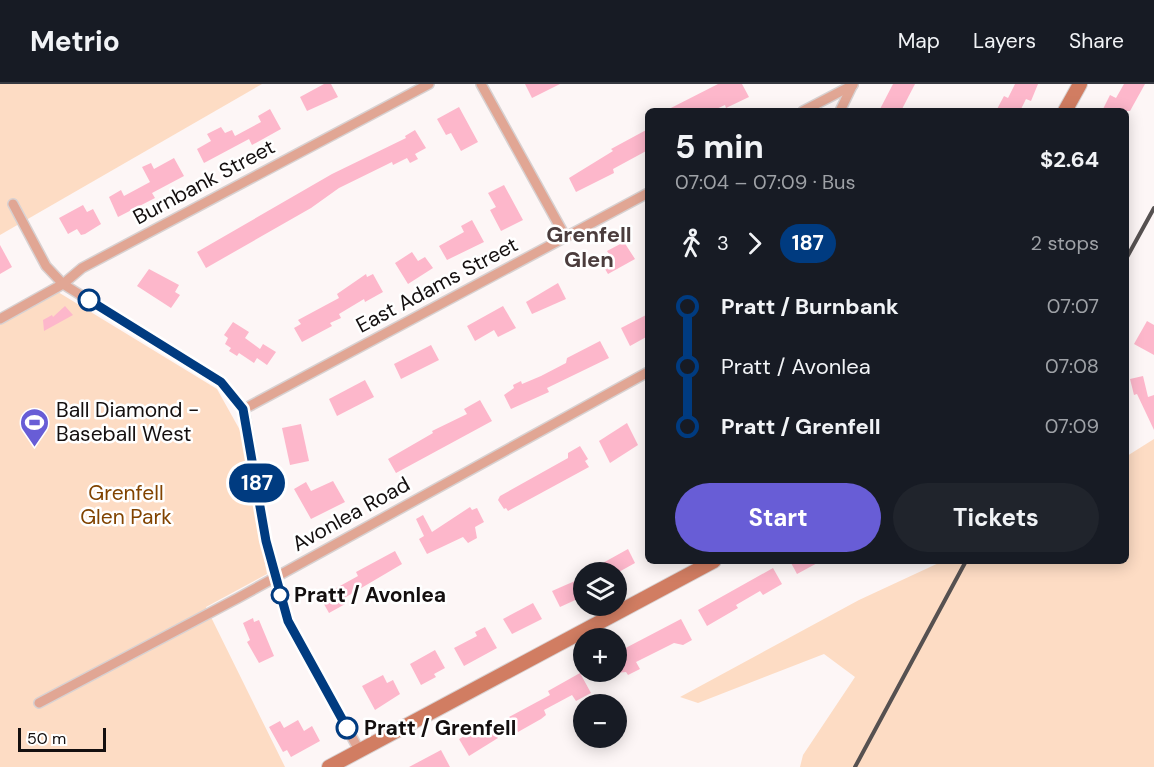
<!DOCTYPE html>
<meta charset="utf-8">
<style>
:root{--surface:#171b24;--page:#20242c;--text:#f1f3f6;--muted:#9ea1a6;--line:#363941;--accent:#685dd6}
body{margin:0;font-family:"DM Sans",sans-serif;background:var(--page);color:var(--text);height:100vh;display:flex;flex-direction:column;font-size:22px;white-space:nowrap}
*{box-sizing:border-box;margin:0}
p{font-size:20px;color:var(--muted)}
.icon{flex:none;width:33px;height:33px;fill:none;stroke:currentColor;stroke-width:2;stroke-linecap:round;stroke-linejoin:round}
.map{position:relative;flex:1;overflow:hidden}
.panel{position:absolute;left:645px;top:24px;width:484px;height:456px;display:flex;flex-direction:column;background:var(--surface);border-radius:9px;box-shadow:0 3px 15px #0003}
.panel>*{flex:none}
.badge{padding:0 12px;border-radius:20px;font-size:21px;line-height:39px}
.fabs{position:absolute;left:573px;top:478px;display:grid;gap:12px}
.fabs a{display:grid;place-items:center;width:54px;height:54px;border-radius:50%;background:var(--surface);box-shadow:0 3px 15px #0003;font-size:30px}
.scale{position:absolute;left:18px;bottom:15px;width:88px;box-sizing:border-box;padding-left:6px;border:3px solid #140f0f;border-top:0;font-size:16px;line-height:21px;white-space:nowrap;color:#140f0f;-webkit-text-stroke:4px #fff;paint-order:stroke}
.map>.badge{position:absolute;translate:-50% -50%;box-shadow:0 0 0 3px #fff}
.legs{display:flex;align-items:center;gap:9px;height:66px;padding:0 30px;font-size:20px}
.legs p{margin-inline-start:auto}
.summary{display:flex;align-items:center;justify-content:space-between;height:102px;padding:0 30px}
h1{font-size:33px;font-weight:700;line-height:45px}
.action{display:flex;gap:12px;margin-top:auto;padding:12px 30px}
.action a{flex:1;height:69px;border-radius:36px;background:var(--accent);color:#fff;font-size:24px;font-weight:700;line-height:69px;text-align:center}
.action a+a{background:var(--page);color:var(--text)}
ul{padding:0 30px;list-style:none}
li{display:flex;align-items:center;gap:21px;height:60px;font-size:22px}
li i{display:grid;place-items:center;width:9px;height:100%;margin:0 8px;background:currentColor}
li i::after{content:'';width:15px;height:15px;margin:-8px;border:4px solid;border-radius:50%;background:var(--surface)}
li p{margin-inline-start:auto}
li:first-child i{background:linear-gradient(#0000 50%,currentColor 0)}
li:last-child i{background:linear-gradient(currentColor 50%,#0000 0)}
header{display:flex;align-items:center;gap:36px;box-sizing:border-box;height:84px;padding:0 30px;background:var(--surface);border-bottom:2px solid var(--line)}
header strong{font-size:28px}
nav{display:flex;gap:33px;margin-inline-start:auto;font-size:21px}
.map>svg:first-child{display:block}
.green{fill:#fddcc4}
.building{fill:#fdb7cb}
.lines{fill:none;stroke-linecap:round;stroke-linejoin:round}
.street-casing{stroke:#d8d1d1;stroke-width:12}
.secondary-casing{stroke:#d8d1d1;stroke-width:16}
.street{stroke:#e1a694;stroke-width:9}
.secondary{stroke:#d17d62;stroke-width:14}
.rail{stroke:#565151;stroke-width:4}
.line-1-casing{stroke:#fff;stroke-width:14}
.line-1{stroke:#003b80;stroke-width:9}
.stop-1-dot{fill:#fff;stroke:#003b80;stroke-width:3}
.labels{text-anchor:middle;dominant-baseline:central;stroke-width:5;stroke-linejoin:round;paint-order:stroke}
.street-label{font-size:21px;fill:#140f0f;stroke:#fff}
.poi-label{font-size:21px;fill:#140f0f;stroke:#fff;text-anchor:start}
.park-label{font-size:21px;fill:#814300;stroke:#fff}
.stop-label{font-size:21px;font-weight:bold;fill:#140f0f;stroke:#fff;text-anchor:start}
.neighbourhood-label{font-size:22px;font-weight:bold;fill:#4b3d3d;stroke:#fff}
</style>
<header>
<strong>Metrio</strong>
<nav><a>Map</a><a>Layers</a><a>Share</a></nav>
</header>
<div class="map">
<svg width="1154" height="683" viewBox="0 0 1154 683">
<rect width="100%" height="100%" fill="#fdf6f6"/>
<g class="green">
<polygon points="0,0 262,0 0,151"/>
<polygon points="58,208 217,305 241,348 267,490 206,523 285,683 0,683 0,240"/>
<polygon points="1154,355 1154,683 800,683 803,671 855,593 824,570 698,619 680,613 859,516 943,477 1126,477 1127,372"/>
</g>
<g class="building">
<polygon points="324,0 331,0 338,13 307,27 300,13"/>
<polygon points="525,0 560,0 532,14"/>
<polygon points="718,0 742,0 749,13 726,24 725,21 712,27 665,27"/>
<polygon points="893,0 915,0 901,27 879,27"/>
<polygon points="1015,0 1038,0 1031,17 1026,15 1020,27 996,27 1004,12 1008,14"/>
<polygon points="1124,0 1145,0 1130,27 1102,27 1110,11 1116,14"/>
<polygon points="459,23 478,58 461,67 451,49 446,51 437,35"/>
<polygon points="270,25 281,45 252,61 249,55 204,79 197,65 211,57 207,50 221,43 225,49 232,46 235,52 261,38 258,32"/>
<polygon points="648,45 648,66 613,85 614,89 576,108 569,94 613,67 611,65"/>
<polygon points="415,46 426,64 415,70 418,75 410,79 407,74 393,81 392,78 339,104 311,124 206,184 197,168 332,90 406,54 405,52"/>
<polygon points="174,74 184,92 152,109 155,114 118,133 109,113 121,106 124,112 150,98 142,83 151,79 154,85"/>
<polygon points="504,101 523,136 501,147 490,126 496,123 488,109"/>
<polygon points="83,121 87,128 93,125 101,140 85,150 81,151 77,145 68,150 59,134"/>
<polygon points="472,136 484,158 447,176 439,162 464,148 461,142"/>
<polygon points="624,158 635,175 608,190 599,175 609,170 607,167"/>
<polygon points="0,161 12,183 0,190"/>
<polygon points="412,168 418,177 425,173 433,184 408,200 395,179"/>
<polygon points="149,185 179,201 175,208 180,211 171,224 137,202"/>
<polygon points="366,190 367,193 373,190 383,208 365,218 364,215 339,230 341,234 330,239 332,242 302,258 294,244 301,240 298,236 339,214 337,210"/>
<polygon points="558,199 566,215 532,230 526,218"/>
<polygon points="65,222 73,231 44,247 43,236 52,231 53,233"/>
<polygon points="503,222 516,244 498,253 494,246 475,257 467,242"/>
<polygon points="648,230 648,252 630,262 621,244"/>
<polygon points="1147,237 1154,241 1154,271 1134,260"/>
<polygon points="233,238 249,248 245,254 260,265 263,260 276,268 267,281 257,274 254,279 239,269 237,272 229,267 231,264 225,260 228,254 224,251"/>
<polygon points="600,257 609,274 547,304 549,308 511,325 504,311 514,304 513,301 521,297 522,300 541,292 566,279 567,274"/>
<polygon points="431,261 439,276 401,295 394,280"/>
<polygon points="1143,292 1148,313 1154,311 1154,346 1137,310 1134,311 1130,295"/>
<polygon points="365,296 374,313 337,332 329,315"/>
<polygon points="480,316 492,337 396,389 388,375 433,349 432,347 467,330 464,325"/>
<polygon points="627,339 638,361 610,379 599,357"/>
<polygon points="301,340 309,377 290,381 282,344"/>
<polygon points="580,362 588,375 585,377 589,383 508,427 506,424 504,425 498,416 500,412 568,374 568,369"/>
<polygon points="333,397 345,418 311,435 294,405 306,398 311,407"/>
<polygon points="470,423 472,426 477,424 484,438 475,443 477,454 468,459 463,453 427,470 419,455 424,452 416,435 423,431 432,448"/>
<polygon points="628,465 635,479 617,489 606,489 601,480"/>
<polygon points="395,467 402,480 346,513 347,519 329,529 320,513 358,492 356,488"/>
<polygon points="790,477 821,477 797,490"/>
<polygon points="773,484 782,500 763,511 760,507 736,521 738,524 707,542 698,526"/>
<polygon points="584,493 584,512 560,523 552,507"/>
<polygon points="533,519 542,535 512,550 503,535"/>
<polygon points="253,534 254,538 259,536 274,572 259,579 247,558 250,556 243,539"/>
<polygon points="681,535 692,556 683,561 674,559 636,578 640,585 628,591 626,588 616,589 616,569"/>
<polygon points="485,543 497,564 464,582 454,564 477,552 475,548"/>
<polygon points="435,566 445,584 434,590 436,593 421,601 410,580"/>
<polygon points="580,589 591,609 576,617 572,611 544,626 546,631 541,635 518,648 509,633 550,611 548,607"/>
<polygon points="383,591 387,599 393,596 400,610 375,626 362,602"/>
<polygon points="298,636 304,647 312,642 320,657 291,673 287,666 283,668 269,643 280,637 284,644"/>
<polygon points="489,639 498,654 469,672 459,655"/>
<polygon points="441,666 450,683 409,683"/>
</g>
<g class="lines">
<defs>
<g id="street">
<polyline points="481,0 565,152"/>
<polyline points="803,27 853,1"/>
<polyline points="840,27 853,0"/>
<polyline points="13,120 46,182 63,200 221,299 244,325 266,457 288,537 359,666"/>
<polyline points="0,235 63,200 82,184 429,0"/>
<polyline points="244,325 648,109"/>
<polyline points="39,619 238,514 648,288"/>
</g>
<g id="secondary">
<polyline points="1065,27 1080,0"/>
<polyline points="329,683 714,477"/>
</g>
</defs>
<use href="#street" class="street-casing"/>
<use href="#secondary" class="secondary-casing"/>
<use href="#street" class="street"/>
<use href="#secondary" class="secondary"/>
<g class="rail">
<polyline points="1126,175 1154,124"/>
<polyline points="855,683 966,477"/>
</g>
</g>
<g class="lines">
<defs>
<polyline id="line-1" points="89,216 221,298 243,325 266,457 288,537 347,644"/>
</defs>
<use href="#line-1" class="line-1-casing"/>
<use href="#line-1" class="line-1"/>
</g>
<defs>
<symbol id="stadium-pin" viewBox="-11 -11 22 30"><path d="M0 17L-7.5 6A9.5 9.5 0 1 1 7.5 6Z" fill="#685dd6" stroke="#fff"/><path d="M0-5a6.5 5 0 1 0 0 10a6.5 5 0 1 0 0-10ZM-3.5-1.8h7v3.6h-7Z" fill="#fff"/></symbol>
</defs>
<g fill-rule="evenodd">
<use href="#stadium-pin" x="18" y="322" width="33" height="45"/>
</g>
<g class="stop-1-dot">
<circle cx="89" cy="216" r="10"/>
<circle cx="280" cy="511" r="8"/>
<circle cx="347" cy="644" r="10"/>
</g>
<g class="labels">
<g class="street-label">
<text transform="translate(204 98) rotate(-28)">Burnbank Street</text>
<text transform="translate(437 201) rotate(-28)">East Adams Street</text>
<text transform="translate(351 430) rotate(-29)">Avonlea Road</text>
</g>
<g class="poi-label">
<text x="56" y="326">Ball Diamond -<tspan x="56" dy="24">Baseball West</tspan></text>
</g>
<g class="park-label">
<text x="126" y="409">Grenfell<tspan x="126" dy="24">Glen Park</tspan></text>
</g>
<g class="stop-label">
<text x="294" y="511">Pratt / Avonlea</text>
<text x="364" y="644">Pratt / Grenfell</text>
</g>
<g class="neighbourhood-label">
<text x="589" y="150">Grenfell<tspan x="589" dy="25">Glen</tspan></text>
</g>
</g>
</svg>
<div class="fabs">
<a><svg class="icon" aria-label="layers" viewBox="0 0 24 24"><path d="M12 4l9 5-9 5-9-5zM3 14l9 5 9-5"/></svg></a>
<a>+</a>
<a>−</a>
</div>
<div class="scale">50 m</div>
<b class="badge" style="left:257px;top:399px;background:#003b80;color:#fff">187</b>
<section class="panel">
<div class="summary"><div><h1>5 min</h1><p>07:04 – 07:09 · Bus</p></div><b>$2.64</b></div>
<div class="legs"><svg class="icon" aria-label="walk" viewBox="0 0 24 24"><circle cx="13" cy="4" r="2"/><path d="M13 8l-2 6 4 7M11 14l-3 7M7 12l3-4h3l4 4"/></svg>3<svg class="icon" aria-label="forward" viewBox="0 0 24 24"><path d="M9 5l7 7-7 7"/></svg><b class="badge" style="background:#003b80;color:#fff">187</b><p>2 stops</p></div>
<ul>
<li><i style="color:#003b80"></i><b>Pratt / Burnbank</b><p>07:07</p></li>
<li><i style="color:#003b80"></i><span>Pratt / Avonlea</span><p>07:08</p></li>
<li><i style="color:#003b80"></i><b>Pratt / Grenfell</b><p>07:09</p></li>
</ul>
<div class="action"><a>Start</a><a>Tickets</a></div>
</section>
</div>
